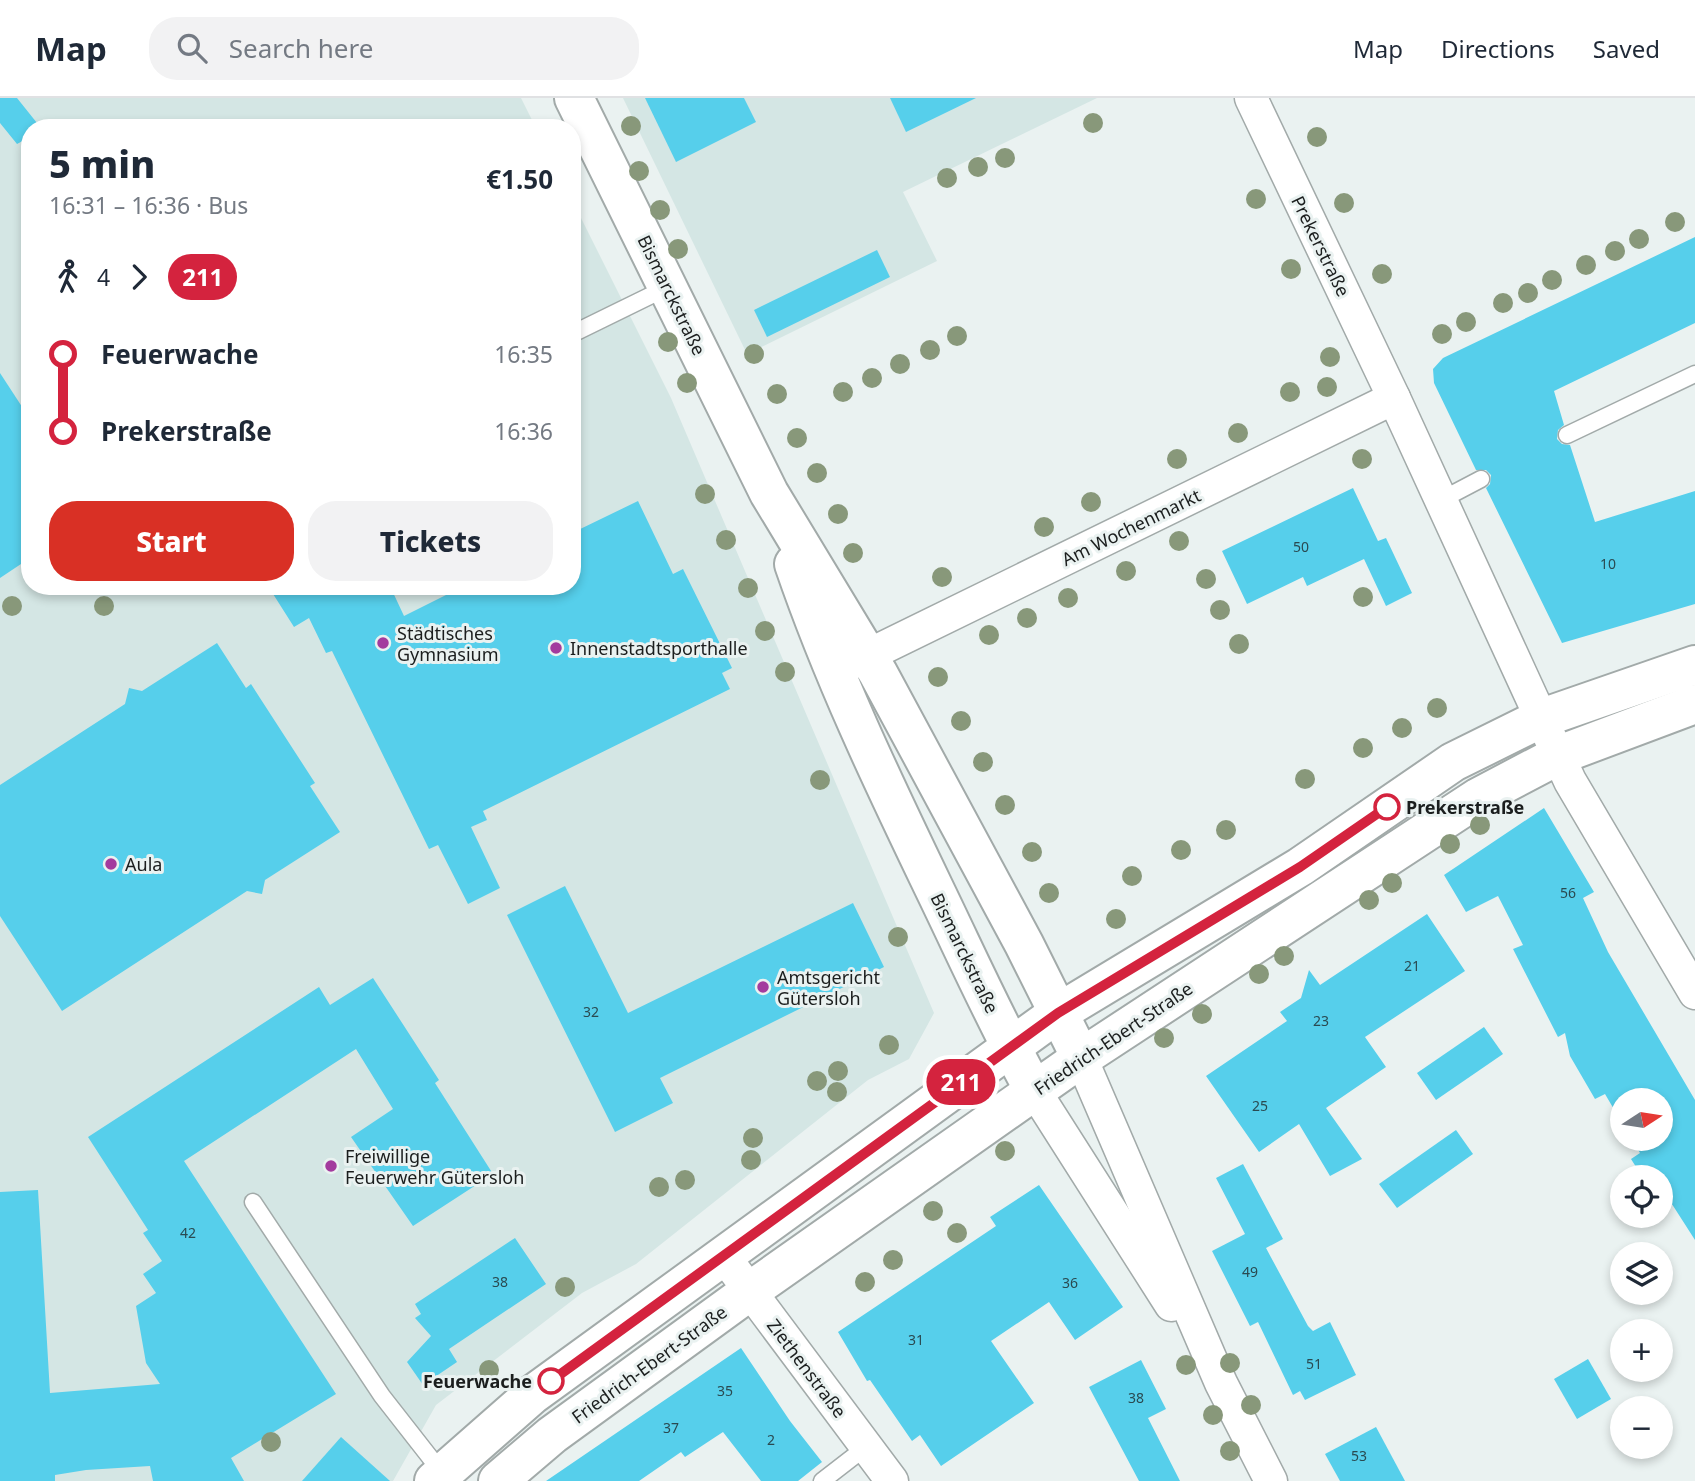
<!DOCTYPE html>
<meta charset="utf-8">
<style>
:root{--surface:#fff;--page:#f2f2f3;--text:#1f2937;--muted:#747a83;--line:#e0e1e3;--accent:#d93025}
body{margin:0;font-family:"Noto Sans",sans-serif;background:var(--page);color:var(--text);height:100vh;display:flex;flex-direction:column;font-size:26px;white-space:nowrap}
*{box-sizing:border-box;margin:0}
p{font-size:23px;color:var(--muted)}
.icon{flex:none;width:38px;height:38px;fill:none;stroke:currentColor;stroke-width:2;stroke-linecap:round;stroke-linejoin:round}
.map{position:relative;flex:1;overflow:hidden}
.panel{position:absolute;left:21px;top:21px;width:560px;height:476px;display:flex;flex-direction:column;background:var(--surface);border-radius:28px;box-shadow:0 4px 10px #0003}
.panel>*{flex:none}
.badge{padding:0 14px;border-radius:23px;font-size:24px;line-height:46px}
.needle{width:46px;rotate:78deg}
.tools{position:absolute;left:1610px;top:990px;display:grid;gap:14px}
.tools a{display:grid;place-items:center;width:63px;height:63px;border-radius:50%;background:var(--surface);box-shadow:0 4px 10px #0003;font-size:35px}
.map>.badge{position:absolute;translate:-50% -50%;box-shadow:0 0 0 4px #fff}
.legs{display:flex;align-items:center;gap:10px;height:77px;padding:0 28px;font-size:23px}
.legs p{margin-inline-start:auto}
.head{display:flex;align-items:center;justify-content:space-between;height:119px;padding:0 28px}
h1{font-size:38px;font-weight:800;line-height:52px}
.action{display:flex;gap:14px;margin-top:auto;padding:14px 28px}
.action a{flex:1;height:80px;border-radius:28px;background:var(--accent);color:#fff;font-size:28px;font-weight:800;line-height:80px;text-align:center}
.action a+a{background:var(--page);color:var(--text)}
ul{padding:0 28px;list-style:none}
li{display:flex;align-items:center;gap:24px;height:77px;font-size:26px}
li i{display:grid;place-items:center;width:10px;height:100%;margin:0 9px;background:currentColor}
li i::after{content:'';width:18px;height:18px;margin:-9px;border:5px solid;border-radius:50%;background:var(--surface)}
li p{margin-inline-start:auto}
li:first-child i{background:linear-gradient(#0000 50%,currentColor 0)}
li:last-child i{background:linear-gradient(currentColor 50%,#0000 0)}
header{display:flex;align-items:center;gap:42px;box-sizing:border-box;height:98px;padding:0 35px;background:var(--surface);border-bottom:2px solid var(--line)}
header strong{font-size:33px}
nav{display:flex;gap:38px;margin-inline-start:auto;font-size:24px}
.search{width:490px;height:63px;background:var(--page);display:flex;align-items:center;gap:18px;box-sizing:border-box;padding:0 24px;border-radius:28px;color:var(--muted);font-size:26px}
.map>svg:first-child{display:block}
.built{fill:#d4e6e4}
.building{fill:#56cfeb}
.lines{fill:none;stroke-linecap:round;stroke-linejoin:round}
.service-casing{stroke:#a2aaa9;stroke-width:19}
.minor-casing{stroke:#a2aaa9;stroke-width:35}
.tertiary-casing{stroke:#a2aaa9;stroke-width:42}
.secondary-casing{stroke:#a2aaa9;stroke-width:42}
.service{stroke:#fff;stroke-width:16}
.minor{stroke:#fff;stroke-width:32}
.tertiary{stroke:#fff;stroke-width:38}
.secondary{stroke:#fff;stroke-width:38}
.tree{fill:#88987a}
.line-1-casing{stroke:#fff;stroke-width:16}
.line-1{stroke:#d4233e;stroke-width:10}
.poi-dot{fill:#a33b9e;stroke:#eaf2f1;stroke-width:2.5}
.stop-1-dot{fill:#fff;stroke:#d4233e;stroke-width:3.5}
.labels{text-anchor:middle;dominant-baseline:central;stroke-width:6;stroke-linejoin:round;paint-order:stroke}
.number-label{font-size:14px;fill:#2a4a51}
.street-label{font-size:18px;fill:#1b1e1e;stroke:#eaf2f1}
.poi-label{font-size:18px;fill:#1b1e1e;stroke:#eaf2f1;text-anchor:start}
.stop-label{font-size:18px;font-weight:bold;fill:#1b1e1e;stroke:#eaf2f1;text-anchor:start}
</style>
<header>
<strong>Map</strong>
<div class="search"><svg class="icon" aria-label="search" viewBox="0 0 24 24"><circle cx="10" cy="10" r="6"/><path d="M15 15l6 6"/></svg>Search here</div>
<nav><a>Map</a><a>Directions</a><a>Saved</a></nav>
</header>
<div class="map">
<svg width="1695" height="1383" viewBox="0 0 1695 1383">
<rect width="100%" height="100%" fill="#eaf2f1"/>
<g class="built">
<polygon points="0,0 521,0 536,30 30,30 30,488 572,488 572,102 671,300 934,915 909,961 868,982 636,1166 582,1195 436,1307 393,1383 0,1383"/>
<polygon points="623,0 1097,0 903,94 937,163 747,256"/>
</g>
<g class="building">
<polygon points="0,0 17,0 41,30 30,30 30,39 17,46 0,25"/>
<polygon points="645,0 744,0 756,24 676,64"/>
<polygon points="890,0 976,0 906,34"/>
<polygon points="1695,139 1695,225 1554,293 1564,327 1558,332 1557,341 1562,346 1570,347 1595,424 1695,393 1695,506 1562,545 1486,390 1490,386 1491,377 1486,372 1476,372 1434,285 1433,271 1443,260"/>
<polygon points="877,152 890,179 767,239 754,212"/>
<polygon points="0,275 30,321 30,460 0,480"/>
<polygon points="1353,390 1378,443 1386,440 1412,495 1386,508 1364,461 1307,488 1303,479 1247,506 1222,453"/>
<polygon points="638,403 673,476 683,471 732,570 722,575 730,591 483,713 487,722 471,729 500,790 468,806 438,747 429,751 332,553 326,555 309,520 294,529 268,488 390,488 404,518 464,488 572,488 572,435"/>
<polygon points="217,545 246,590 251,586 315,685 310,688 340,734 265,782 262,796 247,793 62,913 0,818 0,687 125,606 129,590 142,593"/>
<polygon points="1544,710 1594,794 1583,800 1608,854 1695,1002 1695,1142 1661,1089 1661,1080 1643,1080 1631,1061 1640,1055 1632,1041 1661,1041 1661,1003 1622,1003 1622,1025 1605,996 1595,1001 1570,958 1565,935 1558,939 1513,851 1523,847 1498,798 1466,814 1444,777"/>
<polygon points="565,788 628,915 853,805 884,869 660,980 673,1005 615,1034 507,817"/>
<polygon points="1427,816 1465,873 1365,939 1386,969 1326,1010 1362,1061 1330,1078 1299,1026 1259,1054 1206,978 1287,923 1280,914 1301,900 1309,872 1320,887"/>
<polygon points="373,880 439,982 435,985 493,1076 413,1128 351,1039 393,1011 356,951 184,1063 336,1296 231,1360 244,1383 153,1383 150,1368 86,1372 55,1377 55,1383 0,1383 0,1094 38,1092 50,1295 160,1286 146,1265 136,1208 156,1195 143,1176 162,1163 143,1135 148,1132 88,1039 319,889 330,907"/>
<polygon points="1484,929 1503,956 1436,1002 1417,975"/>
<polygon points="1456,1032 1473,1056 1397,1110 1379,1086"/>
<polygon points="1243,1066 1283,1141 1266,1150 1308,1228 1313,1233 1330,1224 1356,1277 1305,1302 1300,1293 1293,1297 1258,1224 1250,1228 1212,1153 1245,1136 1216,1080"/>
<polygon points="1039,1087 1123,1209 1075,1242 1049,1204 991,1243 1034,1305 941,1368 920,1337 912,1343 870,1282 867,1283 838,1234 996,1128 990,1119"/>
<polygon points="515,1140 546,1186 449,1251 457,1264 423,1287 407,1264 431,1238 415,1220 421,1216 415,1206"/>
<polygon points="741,1250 790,1323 822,1364 798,1383 761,1383 723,1334 685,1359 681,1354 639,1383 546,1383"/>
<polygon points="1588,1261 1611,1301 1577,1321 1554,1281"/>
<polygon points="1141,1262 1166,1311 1148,1320 1180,1383 1139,1383 1089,1289"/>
<polygon points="1376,1329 1405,1383 1340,1383 1325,1356"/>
<polygon points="341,1339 390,1383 302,1383"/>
</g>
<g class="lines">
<defs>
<g id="service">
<polyline points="572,236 668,189"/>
<polyline points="1567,337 1695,276"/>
<polyline points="1441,402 1481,381"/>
<polyline points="253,1104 382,1298 443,1376"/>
<polyline points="822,1383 866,1349"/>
</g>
<g id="minor">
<polyline points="1251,0 1394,300 1570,683 1695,895"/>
<polyline points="848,567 1394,300"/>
<polyline points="1081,960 1221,1285 1271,1383"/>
<polyline points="1034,992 1171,1207"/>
<polyline points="723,1157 892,1383"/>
</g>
<g id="tertiary">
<polyline points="574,0 769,395 878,575 1024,846 1081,960"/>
<path d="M794 466C832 577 882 682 933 788 966 856 997 926 1034 992"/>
</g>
<g id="secondary">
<polyline points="434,1383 532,1297 1058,915 1300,769 1453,664 1542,620 1695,567"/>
<polyline points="498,1383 552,1337 750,1193 1081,960 1479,699 1559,657 1695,606"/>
</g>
</defs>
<use href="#service" class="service-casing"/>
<use href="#minor" class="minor-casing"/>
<use href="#tertiary" class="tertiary-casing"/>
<use href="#secondary" class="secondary-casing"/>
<use href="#service" class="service"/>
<use href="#minor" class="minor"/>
<use href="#tertiary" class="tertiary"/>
<use href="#secondary" class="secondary"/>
</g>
<g class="tree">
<circle cx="1093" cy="25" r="10"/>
<circle cx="631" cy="28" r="10"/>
<circle cx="1317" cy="39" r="10"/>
<circle cx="1005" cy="60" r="10"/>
<circle cx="978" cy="69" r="10"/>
<circle cx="639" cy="73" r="10"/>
<circle cx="947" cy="80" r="10"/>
<circle cx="1256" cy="101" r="10"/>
<circle cx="1344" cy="105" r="10"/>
<circle cx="660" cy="112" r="10"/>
<circle cx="1675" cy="124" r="10"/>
<circle cx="1639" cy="141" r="10"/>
<circle cx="678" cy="151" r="10"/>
<circle cx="1615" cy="153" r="10"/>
<circle cx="1586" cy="167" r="10"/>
<circle cx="1291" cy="171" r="10"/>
<circle cx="1382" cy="176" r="10"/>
<circle cx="1552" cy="182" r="10"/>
<circle cx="1528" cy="195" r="10"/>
<circle cx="1503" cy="205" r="10"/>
<circle cx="1466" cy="224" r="10"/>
<circle cx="1442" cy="236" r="10"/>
<circle cx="957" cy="238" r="10"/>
<circle cx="668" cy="244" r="10"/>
<circle cx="930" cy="252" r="10"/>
<circle cx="754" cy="256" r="10"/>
<circle cx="1330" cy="259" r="10"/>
<circle cx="900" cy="266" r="10"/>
<circle cx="872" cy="280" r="10"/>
<circle cx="687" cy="285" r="10"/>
<circle cx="1327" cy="289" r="10"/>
<circle cx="843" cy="294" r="10"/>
<circle cx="1290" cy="294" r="10"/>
<circle cx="777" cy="296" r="10"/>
<circle cx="1238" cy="335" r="10"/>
<circle cx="797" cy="340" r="10"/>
<circle cx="1177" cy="361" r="10"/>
<circle cx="1362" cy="361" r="10"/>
<circle cx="817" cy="375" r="10"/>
<circle cx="705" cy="396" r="10"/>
<circle cx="1091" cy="404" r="10"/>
<circle cx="838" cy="416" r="10"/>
<circle cx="1044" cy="429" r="10"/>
<circle cx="726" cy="442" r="10"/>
<circle cx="1179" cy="443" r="10"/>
<circle cx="853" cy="455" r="10"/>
<circle cx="1126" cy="473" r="10"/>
<circle cx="942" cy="479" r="10"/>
<circle cx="1206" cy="481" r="10"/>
<circle cx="748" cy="490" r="10"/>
<circle cx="1363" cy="499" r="10"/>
<circle cx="1068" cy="500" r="10"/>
<circle cx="12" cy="508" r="10"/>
<circle cx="104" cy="508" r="10"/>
<circle cx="1220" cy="512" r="10"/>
<circle cx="1027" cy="520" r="10"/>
<circle cx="765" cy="533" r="10"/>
<circle cx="989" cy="537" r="10"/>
<circle cx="1239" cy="546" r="10"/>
<circle cx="785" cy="574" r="10"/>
<circle cx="938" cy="579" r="10"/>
<circle cx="1437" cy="610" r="10"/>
<circle cx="961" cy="623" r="10"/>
<circle cx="1402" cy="630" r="10"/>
<circle cx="1363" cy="650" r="10"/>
<circle cx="983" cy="664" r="10"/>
<circle cx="1305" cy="681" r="10"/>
<circle cx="820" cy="682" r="10"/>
<circle cx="1005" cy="707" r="10"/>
<circle cx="1480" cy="727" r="10"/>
<circle cx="1226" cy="732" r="10"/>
<circle cx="1450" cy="746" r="10"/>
<circle cx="1181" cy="752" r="10"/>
<circle cx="1032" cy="754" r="10"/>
<circle cx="1132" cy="778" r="10"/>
<circle cx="1392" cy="785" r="10"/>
<circle cx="1049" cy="795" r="10"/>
<circle cx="1369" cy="802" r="10"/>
<circle cx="1116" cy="821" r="10"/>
<circle cx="898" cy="839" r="10"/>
<circle cx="1284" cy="858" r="10"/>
<circle cx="1259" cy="876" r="10"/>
<circle cx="1202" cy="916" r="10"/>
<circle cx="1164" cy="940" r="10"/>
<circle cx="889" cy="947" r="10"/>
<circle cx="838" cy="973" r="10"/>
<circle cx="817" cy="983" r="10"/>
<circle cx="837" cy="994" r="10"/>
<circle cx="753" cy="1040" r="10"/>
<circle cx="1005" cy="1053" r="10"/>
<circle cx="751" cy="1062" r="10"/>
<circle cx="685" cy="1082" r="10"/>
<circle cx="659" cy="1089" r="10"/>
<circle cx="933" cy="1113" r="10"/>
<circle cx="957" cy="1135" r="10"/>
<circle cx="893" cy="1162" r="10"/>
<circle cx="865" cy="1184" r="10"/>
<circle cx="565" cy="1189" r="10"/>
<circle cx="1230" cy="1265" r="10"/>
<circle cx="1186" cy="1267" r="10"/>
<circle cx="489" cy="1272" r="10"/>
<circle cx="1251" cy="1307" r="10"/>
<circle cx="1213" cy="1317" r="10"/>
<circle cx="271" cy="1344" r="10"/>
<circle cx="1230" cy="1353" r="10"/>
</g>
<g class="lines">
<defs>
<polyline id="line-1" points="551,1283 1058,915 1300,769 1387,709"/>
</defs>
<use href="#line-1" class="line-1-casing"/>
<use href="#line-1" class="line-1"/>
</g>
<g class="poi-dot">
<circle cx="383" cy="545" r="7"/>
<circle cx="556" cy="550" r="7"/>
<circle cx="111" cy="766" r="7"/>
<circle cx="763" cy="889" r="7"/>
<circle cx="331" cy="1068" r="7"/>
</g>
<g class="stop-1-dot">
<circle cx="1387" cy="709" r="12"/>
<circle cx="551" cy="1283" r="12"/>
</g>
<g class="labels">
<g class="number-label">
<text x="1301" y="448">50</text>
<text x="1608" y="465">10</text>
<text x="1568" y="794">56</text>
<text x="1412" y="867">21</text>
<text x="591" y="913">32</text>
<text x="1321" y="922">23</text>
<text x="1260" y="1007">25</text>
<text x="188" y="1134">42</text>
<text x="1250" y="1173">49</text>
<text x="500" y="1183">38</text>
<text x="1070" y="1184">36</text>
<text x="916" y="1241">31</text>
<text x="1314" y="1265">51</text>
<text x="725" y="1292">35</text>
<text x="1136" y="1299">38</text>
<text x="671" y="1329">37</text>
<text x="771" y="1341">2</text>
<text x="1359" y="1357">53</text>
</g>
<g class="street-label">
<text transform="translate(1321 148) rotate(64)">Prekerstraße</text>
<text transform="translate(672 197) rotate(64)">Bismarckstraße</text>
<text transform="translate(1131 429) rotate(-26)">Am Wochenmarkt</text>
<text transform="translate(965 855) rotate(64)">Bismarckstraße</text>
<text transform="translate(1113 940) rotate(-34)">Friedrich-Ebert-Straße</text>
<text transform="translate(649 1266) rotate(-36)">Friedrich-Ebert-Straße</text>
<text transform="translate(807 1270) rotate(53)">Ziethenstraße</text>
</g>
<g class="poi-label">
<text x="397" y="535">Städtisches<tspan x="397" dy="21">Gymnasium</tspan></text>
<text x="570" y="550">Innenstadtsporthalle</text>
<text x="125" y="766">Aula</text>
<text x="777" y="879">Amtsgericht<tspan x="777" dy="21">Gütersloh</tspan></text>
<text x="345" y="1058">Freiwillige<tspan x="345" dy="21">Feuerwehr Gütersloh</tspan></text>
</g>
<g class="stop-label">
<text x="1406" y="709">Prekerstraße</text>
<text x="532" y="1283" text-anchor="end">Feuerwache</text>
</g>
</g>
</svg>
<div class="tools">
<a><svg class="needle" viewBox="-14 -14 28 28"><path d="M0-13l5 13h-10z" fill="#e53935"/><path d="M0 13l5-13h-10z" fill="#747a83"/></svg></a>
<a><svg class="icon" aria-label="locate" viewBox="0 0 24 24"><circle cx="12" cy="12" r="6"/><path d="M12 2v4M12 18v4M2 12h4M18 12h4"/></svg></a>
<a><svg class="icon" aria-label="layers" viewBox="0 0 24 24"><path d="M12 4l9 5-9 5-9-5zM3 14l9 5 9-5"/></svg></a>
<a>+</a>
<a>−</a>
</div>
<b class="badge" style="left:961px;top:984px;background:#d4233e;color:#fff">211</b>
<section class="panel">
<div class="head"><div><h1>5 min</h1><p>16:31 – 16:36 · Bus</p></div><b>€1.50</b></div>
<div class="legs"><svg class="icon" aria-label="walk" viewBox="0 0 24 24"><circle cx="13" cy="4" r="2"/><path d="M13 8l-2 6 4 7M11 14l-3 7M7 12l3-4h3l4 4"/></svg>4<svg class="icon" aria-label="forward" viewBox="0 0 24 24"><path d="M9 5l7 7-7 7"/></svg><b class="badge" style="background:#d4233e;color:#fff">211</b></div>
<ul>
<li><i style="color:#d4233e"></i><b>Feuerwache</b><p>16:35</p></li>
<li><i style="color:#d4233e"></i><b>Prekerstraße</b><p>16:36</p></li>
</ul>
<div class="action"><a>Start</a><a>Tickets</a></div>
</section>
</div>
